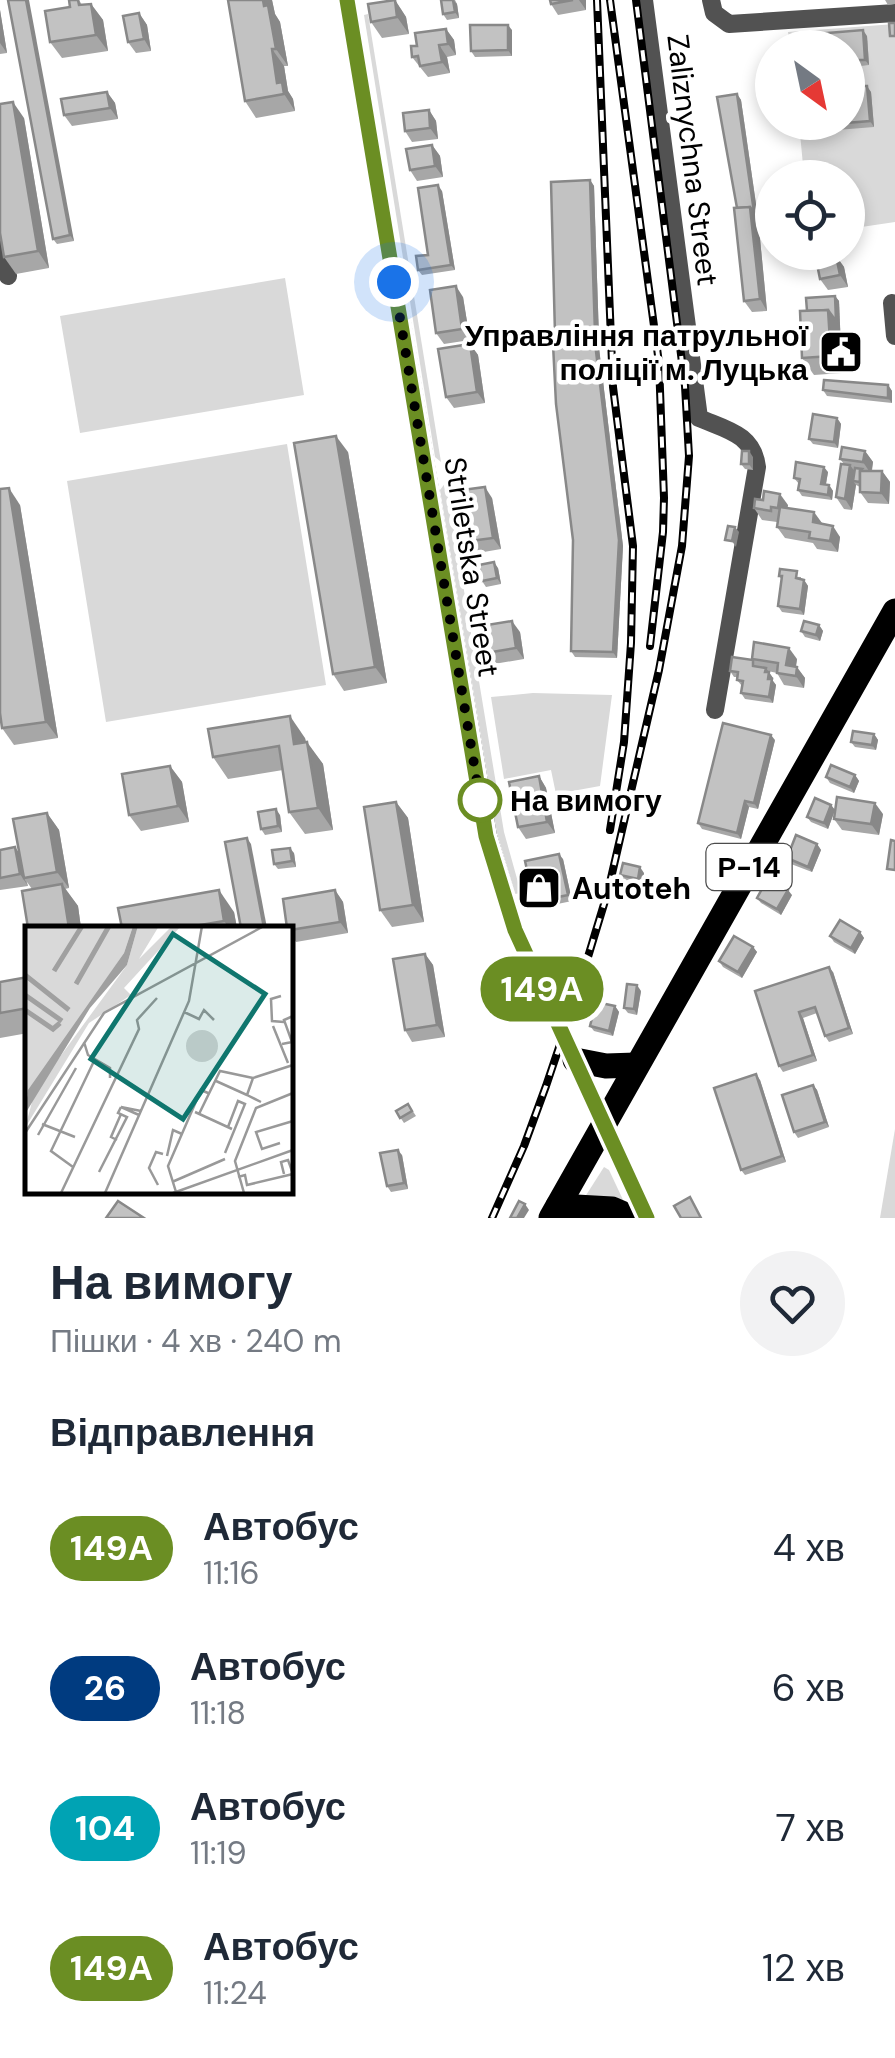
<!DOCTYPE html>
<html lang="uk">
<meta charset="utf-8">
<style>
:root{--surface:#fff;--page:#f2f2f3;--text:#1f2937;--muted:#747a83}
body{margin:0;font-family:"DM Sans",sans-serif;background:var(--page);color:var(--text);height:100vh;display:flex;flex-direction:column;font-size:38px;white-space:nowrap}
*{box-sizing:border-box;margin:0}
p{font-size:32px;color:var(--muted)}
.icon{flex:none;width:55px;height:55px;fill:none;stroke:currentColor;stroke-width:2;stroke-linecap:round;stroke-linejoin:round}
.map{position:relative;height:1218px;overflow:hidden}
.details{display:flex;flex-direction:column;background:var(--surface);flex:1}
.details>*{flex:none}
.badge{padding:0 20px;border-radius:32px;font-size:35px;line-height:65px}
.needle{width:65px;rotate:147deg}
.buttons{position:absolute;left:755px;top:30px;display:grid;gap:20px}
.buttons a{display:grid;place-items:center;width:110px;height:110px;border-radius:50%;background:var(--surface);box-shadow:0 5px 15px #0003;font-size:50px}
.you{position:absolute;width:50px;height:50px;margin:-25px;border:8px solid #fff;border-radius:50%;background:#1a73e8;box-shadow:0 0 0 15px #1a73e833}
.map>.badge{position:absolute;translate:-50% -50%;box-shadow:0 0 0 5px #fff}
h2{padding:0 50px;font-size:38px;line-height:90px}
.round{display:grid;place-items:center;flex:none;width:105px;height:105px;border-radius:52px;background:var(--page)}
.summary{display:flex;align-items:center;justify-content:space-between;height:170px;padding:0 50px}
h1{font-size:48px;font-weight:700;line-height:75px}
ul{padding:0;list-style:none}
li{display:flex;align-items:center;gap:30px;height:140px;padding:0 50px}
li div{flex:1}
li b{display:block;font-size:38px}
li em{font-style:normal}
li .badge{min-width:110px;font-weight:700;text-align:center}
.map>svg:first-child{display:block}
.green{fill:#d9d9d9}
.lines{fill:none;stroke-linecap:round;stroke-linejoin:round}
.street{stroke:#525252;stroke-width:18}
.secondary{stroke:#1f1f1f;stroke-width:20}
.primary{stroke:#000;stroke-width:25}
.rail-casing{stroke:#000;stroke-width:8}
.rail{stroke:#fff;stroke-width:4;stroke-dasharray:11;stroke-linecap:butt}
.wall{fill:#a7a7a7}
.shaded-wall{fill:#888}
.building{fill:#c2c2c2;stroke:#888;stroke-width:2.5}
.line-casing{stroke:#fff;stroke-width:22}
.line{stroke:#6b8e23;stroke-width:15}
.walk{stroke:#000;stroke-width:10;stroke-dasharray:0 18}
.stop-dot{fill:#fff;stroke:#6b8e23;stroke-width:5}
.labels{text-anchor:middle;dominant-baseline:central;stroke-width:9;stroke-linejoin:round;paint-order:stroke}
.shield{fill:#fff;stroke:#4c4c4c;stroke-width:2.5}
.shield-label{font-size:28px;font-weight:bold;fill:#000}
.street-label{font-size:30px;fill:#000;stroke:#fff}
.poi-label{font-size:30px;font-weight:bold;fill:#000;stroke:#fff;text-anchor:end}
.stop-label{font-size:30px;font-weight:bold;fill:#000;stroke:#fff;text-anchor:start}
.inset-river{fill:none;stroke:#a0a0a0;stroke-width:5}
.inset-road{fill:none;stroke:#999;stroke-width:2.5}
.view{fill:#0f766e;fill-opacity:0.15;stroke:#0f766e;stroke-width:5}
.inset-edge{fill:none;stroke:#000;stroke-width:5}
</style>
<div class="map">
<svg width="895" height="1218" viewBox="0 0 895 1218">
<rect width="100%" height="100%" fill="#fff"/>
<g class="green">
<polygon points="368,14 441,462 435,457 364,15"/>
<polygon points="895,24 895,222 848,229 848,178 829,177 826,162 803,165 799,123 848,122 848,48 790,47 788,32"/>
<polygon points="285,278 304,395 80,433 60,316"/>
<polygon points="287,444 326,685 106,722 67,481"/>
<polygon points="446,482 504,832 521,893 515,894 497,833 440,490"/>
<polygon points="533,693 612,695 600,786 556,794 551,770 504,779 491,697"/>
<polygon points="895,1129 895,1218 880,1218"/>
<polygon points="604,1167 609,1170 624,1202 583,1200"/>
</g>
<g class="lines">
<g class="street">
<path d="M644 0 699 418C727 430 753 434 757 467L715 710"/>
<polyline points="711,0 714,13 729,24 895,13"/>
<polyline points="0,228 8,276"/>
<polyline points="892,303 895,336"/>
</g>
<polyline class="secondary" points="347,0 487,836 515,930 647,1218"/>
<g class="primary">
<polyline points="575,1060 606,1066 636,1065"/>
<polyline points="558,1206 612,1209 633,1218"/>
<polyline points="551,1218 895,611"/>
</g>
<defs>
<g id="rail">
<polyline points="597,0 613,387 633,546 631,643 624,742 610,830"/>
<polyline points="610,0 659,363 664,498 663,532 650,646"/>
<polyline points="492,1218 524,1146 546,1086 574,1003 608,891 659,670 682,546 689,456 685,386 636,0"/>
</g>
</defs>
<use href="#rail" class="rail-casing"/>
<use href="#rail" class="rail"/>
</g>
<g class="wall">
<polygon points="8,0 74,241 57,244 53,239"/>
<polygon points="79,0 82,5 91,4 103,20 108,51 62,58 50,42 70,7"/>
<polygon points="228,0 272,0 275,14 280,22 288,66 284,66 288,91 293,99 295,111 256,118 245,101"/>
<polygon points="395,0 406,17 409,34 382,38 371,22"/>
<polygon points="441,0 455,0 457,4 459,18 447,20 443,14"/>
<polygon points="550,0 586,0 586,10 558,15 551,4"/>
<polygon points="885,0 895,0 895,4 888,5"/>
<polygon points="0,10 7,53 0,54"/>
<polygon points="139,13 147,25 151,51 136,53 128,42"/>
<polygon points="446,29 454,40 456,55 447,57 450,73 428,77 412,57 417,46"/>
<polygon points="512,30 512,56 475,57 471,51"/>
<polygon points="867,36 869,65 861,66 863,86 871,92 874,127 812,132 808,126 848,48"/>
<polygon points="107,92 115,103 118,119 72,126 64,115"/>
<polygon points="737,94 741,100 758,218 767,311 752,312 744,301 737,208"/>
<polygon points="429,110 436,121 438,139 412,142 405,131"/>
<polygon points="24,118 49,268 16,274 4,257"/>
<polygon points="432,145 440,156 443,177 417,181 410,170"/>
<polygon points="590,180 594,186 599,338 559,340 555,334"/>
<polygon points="442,191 455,270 422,275 418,270 428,255"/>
<polygon points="836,256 844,267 848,287 828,290 820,279"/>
<polygon points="835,296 839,301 842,373 814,375 802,358"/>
<polygon points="463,297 470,340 444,344 436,333"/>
<polygon points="470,344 478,355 485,403 454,408 446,397"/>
<polygon points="599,348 623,546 617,658 575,657 571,651"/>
<polygon points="888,385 892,391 892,403 827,396 823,390"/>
<polygon points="837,418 841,424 838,448 813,444 809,439"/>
<polygon points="865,451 873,462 872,471 882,471 890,482 889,504 868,503 860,492 860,487 856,485 852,510 844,509 836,497 844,464 840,459"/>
<polygon points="348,452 387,683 344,691 333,674"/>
<polygon points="753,457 753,470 745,469 741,464"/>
<polygon points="828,472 826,484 829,485 833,491 832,500 802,496 798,490 799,484 794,478"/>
<polygon points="492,498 501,549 478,553 470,541"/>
<polygon points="20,505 58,738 14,745 2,728"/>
<polygon points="788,505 787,508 822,524 840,537 838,552 817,549 813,543 785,538 777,527 777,522 762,520 754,508"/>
<polygon points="498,568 501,584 486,587 482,581"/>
<polygon points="779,576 801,577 801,579 804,580 808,586 804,615 782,612 778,606 782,580"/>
<polygon points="819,625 823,631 820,641 805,637 801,631"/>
<polygon points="520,632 524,659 494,664 486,653"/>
<polygon points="752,659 797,659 796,667 805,678 804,688 784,685 777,673 768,671 773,678 773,681 776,685 773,703 745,699 741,693 742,686 737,680 737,677 734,677 730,671 753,660"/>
<polygon points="874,734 878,740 876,750 855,747 851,742"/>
<polygon points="305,738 306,742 323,764 333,830 305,834 289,812 283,770 228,779 213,757"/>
<polygon points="775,740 758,809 749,807 741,839 702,829 698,823"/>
<polygon points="170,766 182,782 189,822 141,831 129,815"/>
<polygon points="855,775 859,781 854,793 830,783 826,777"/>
<polygon points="539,776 546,788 555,833 526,839 518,827"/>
<polygon points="396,802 408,818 424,922 392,927 380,910"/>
<polygon points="831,805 835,810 828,829 811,822 807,817"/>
<polygon points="47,813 59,830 69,888 65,889 78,906 81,928 28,928 32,889 27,882 28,886 0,890 0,850 19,853"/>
<polygon points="883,814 879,835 842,830 834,819"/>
<polygon points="280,815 282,832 265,835 261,829"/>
<polygon points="817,844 821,850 812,872 791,864 787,858"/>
<polygon points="294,853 296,867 278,869 274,864"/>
<polygon points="563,859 572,901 538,908 534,902"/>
<polygon points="644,873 642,885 624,881 620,875"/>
<polygon points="335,890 343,902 348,933 296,942 290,934 290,928"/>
<polygon points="792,895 781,915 761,903 757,898"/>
<polygon points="234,912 237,928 122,928"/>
<polygon points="860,932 864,938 855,954 834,942 830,936"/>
<polygon points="753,947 757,952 742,978 723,967 719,961"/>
<polygon points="425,954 433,965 445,1037 412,1042 405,1030"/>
<polygon points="833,972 853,1034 829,1042 825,1036 817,1013 803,1018 817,1061 783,1072 779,1066 755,991"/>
<polygon points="28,977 28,1033 0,1038 0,982"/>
<polygon points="641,991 637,1015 628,1013 624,1008"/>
<polygon points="615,1006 619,1012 613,1036 594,1031 590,1026"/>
<polygon points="760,1080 786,1162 745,1175 741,1170"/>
<polygon points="813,1085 817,1090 829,1127 798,1138 794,1132"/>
<polygon points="408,1104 416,1116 404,1123 396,1111"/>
<polygon points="402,1155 408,1189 391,1192 387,1186"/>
</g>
<g class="shaded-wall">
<polygon points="26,0 29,0 74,241 70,235"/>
<polygon points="263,0 272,0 275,14 280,22 288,66 276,49"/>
<polygon points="395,0 406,17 409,34 397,17"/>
<polygon points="453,0 457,4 459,18 455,12"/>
<polygon points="579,0 586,0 586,10"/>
<polygon points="91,4 103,20 108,51 96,35"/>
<polygon points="0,10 7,53 0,43"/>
<polygon points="139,13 147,25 151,51 144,39"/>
<polygon points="508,25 512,30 512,56 508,50"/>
<polygon points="446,29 454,40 456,55 448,44"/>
<polygon points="863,30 867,36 869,65 865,60"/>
<polygon points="439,45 447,57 450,73 442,62"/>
<polygon points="272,49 284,66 288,91 293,99 295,111 277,83"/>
<polygon points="857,60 861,66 863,92 859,86"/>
<polygon points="867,86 871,92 874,127 870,121"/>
<polygon points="107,92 115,103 118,119 110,108"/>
<polygon points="737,94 741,100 758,218 754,212"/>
<polygon points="13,102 24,118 49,268 38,251"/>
<polygon points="429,110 436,121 438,139 430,128"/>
<polygon points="432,145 440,156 443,177 435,166"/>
<polygon points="590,180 594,186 599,338 595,333"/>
<polygon points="438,185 442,191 455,270 451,265"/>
<polygon points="750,207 758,218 767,311 760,299"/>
<polygon points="836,256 844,267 848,287 840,275"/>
<polygon points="456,286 463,297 470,340 462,329"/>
<polygon points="835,296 839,301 842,373 831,356 828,310"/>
<polygon points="595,343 599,348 623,546 617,658 613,652"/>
<polygon points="470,344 478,355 485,403 477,392"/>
<polygon points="888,385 892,391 892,403 888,398"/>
<polygon points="837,418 841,424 838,448 834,442"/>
<polygon points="336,436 348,452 387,683 375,667"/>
<polygon points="749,451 753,457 753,470 749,464"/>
<polygon points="865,451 873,462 871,474 863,462"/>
<polygon points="850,465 858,476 853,481 856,485 852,510 845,499"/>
<polygon points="824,467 828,472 825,489 821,484"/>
<polygon points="882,471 890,482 889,504 881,493"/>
<polygon points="829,485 833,491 832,500 828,495"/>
<polygon points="485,487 492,498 501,549 493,538"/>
<polygon points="9,488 20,505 58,738 46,722"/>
<polygon points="780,494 788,505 785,520 778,508"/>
<polygon points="814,512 822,523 813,522"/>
<polygon points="833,526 840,537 838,552 830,541"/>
<polygon points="735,527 739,532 736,547 732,541"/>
<polygon points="494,562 498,568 501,584 497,578"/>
<polygon points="804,580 808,586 804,615 800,609"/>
<polygon points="512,621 520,632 524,659 516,648"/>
<polygon points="819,625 823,631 820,641 816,635"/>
<polygon points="789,648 797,659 794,677 786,665"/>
<polygon points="797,667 805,678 804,688 796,676"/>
<polygon points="766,668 773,678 773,681 776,685 773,703 769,697"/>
<polygon points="290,716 305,738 310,766 294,744"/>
<polygon points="874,734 878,740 876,750 872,745"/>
<polygon points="771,735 775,740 758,809 754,803"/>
<polygon points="307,742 323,764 333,830 318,808"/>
<polygon points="170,766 182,782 189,822 178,806"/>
<polygon points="855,775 859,781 854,793 850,787"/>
<polygon points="539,776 546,788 555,833 547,822"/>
<polygon points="745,801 749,807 741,839 737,833"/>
<polygon points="396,802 408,818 424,922 413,905"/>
<polygon points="875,803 883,814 879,835 871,824"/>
<polygon points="831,805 835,810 828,829 824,823"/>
<polygon points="276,809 280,815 282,832 278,826"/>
<polygon points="47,813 59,830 69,888 57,872"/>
<polygon points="247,838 251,844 267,928 264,928"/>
<polygon points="817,844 821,850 812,872 808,867"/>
<polygon points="15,847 23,858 24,878 28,886 20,874"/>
<polygon points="290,848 294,853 296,867 292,861"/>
<polygon points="559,854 563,859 572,901 568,895"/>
<polygon points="640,867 644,873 642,885 638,879"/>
<polygon points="62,884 78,906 81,928 69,928"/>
<polygon points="219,890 234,912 237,928 229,928 224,921"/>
<polygon points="335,890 343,902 348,933 340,922"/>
<polygon points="788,890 792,895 781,915 777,909"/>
<polygon points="860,932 864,938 855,954 851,948"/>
<polygon points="753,947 757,952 742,978 738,972"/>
<polygon points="425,954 433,965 445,1037 437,1025"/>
<polygon points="829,967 833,972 853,1034 849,1028"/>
<polygon points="637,985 641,991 637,1015 634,1009"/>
<polygon points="615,1006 619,1012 613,1036 609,1031"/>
<polygon points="799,1012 803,1018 817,1061 813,1055"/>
<polygon points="756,1074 760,1080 786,1162 782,1156"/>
<polygon points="813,1085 817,1090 829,1127 825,1122"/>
<polygon points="398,1150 402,1155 408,1189 404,1183"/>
<polygon points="525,1204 529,1210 524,1218 517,1218"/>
</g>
<g class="building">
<polygon points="8,0 26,0 70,235 53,239"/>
<polygon points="69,0 78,0 79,5 91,4 96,35 50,42 45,11 70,7"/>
<polygon points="228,0 263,0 264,6 268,5 276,49 272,49 277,83 282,82 284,94 245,101"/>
<polygon points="395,0 397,17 371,22 368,4"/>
<polygon points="441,0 453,0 455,12 443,14"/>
<polygon points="550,0 573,0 551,4"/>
<polygon points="139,13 144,39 128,42 123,16"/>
<polygon points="889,23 895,23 895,36 890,36"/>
<polygon points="470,25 508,25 508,50 471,51"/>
<polygon points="446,29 448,44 439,45 442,62 420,66 418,56 412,57 411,46 417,46 415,33"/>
<polygon points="863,30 865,60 857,60 859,86 867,86 870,121 808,126 808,122 848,122 848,48 818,48 816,34"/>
<polygon points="107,92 110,108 64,115 61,99"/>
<polygon points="737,94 754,212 750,207 737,208 717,97"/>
<polygon points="13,102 38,251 4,257 0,233 0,104"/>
<polygon points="429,110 430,128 405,131 403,113"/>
<polygon points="432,145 435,166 410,170 406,149"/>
<polygon points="590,180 595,333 555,334 551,182"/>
<polygon points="438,185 451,265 418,270 416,256 428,255 418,188"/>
<polygon points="750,207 760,299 744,301 734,208"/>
<polygon points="836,256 840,275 820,279 816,259"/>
<polygon points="456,286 462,329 436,333 430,290"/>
<polygon points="835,296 836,321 828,310 807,311 806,298"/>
<polygon points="828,310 831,356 802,358 800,311"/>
<polygon points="595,343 619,540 613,652 571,651 573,540 556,404 553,344"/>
<polygon points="470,344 477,392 446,397 438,349"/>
<polygon points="824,380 888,385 888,398 823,390"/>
<polygon points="813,414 837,418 834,442 809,439"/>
<polygon points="336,436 375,667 333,674 294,443"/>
<polygon points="842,447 865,451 863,462 840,459"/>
<polygon points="742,451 749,451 749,464 741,464"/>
<polygon points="796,462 824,467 821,484 829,485 828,495 798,490 800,479 794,478"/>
<polygon points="841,464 850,465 845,499 836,497"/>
<polygon points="855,468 862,469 860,471 860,482 853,481"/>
<polygon points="860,471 882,471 881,493 860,492"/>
<polygon points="485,487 493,538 470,541 462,490"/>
<polygon points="9,488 46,722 2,728 0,713 0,489"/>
<polygon points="764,491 780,494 778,508 771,507 771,511 754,508 755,499 763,500"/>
<polygon points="780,507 814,512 813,522 833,526 830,541 809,538 810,532 777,527"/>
<polygon points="728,526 735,527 732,541 725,540"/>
<polygon points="494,562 497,578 482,581 479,565"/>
<polygon points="780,569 797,571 796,578 804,580 800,609 778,606 782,576 779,576"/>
<polygon points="512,621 516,648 486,653 481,626"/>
<polygon points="804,621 819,625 816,635 801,631"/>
<polygon points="754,642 789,648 786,665 797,667 796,676 777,673 778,663 752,659"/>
<polygon points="732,657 753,660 753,666 766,668 765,672 769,672 768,679 772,679 769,697 741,693 743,681 737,680 738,672 730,671"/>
<polygon points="290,716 294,744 307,742 318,808 289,812 279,746 213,757 208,729"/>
<polygon points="723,723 771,735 754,803 745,801 737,833 698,823"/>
<polygon points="853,731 874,734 872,745 851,742"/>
<polygon points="831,765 855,775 850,787 826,777"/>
<polygon points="170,766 178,806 129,815 122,774"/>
<polygon points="539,776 547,822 518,827 509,782"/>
<polygon points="837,797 875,803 871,824 834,819"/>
<polygon points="815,798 831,805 824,823 807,817"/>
<polygon points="396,802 413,905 380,910 364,807"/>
<polygon points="276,809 278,826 261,829 258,812"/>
<polygon points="47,813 57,872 24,878 13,819"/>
<polygon points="796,835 817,844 808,867 787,858"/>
<polygon points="247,838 264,928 241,928 225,842"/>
<polygon points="891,840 895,841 895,870 887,869"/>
<polygon points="15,847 20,874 0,878 0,850"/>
<polygon points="290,848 292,861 274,864 272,850"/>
<polygon points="559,854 568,895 534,902 525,861"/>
<polygon points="623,863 640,867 638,879 620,875"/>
<polygon points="768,878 788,890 777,909 757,898"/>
<polygon points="62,884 69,928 28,928 22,891"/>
<polygon points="219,890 224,921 183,928 122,928 118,908"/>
<polygon points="335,890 340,922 290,930 290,928 287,928 283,899"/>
<polygon points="840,920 860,932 851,948 830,936"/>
<polygon points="734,936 753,947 738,972 719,961"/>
<polygon points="425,954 437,1025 405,1030 393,959"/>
<polygon points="829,967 849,1028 825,1036 815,1007 799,1012 813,1055 779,1066 755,991"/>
<polygon points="28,977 28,1008 0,1013 0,982"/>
<polygon points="627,984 637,985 634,1009 624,1008"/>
<polygon points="596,1002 615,1006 609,1031 590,1026"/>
<polygon points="756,1074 782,1156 741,1170 714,1088"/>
<polygon points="813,1085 825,1122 794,1132 782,1095"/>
<polygon points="408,1104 412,1111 400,1118 396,1111"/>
<polygon points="398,1150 404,1183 387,1186 380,1153"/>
<polygon points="690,1197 701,1218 681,1218 674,1206"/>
<polygon points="118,1201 144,1218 106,1218"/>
<polygon points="519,1201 525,1204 517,1218 510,1218"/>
</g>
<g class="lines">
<defs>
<polyline id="line" points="347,0 486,836 515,930 647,1218"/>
</defs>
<use href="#line" class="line-casing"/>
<use href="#line" class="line"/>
<polyline class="walk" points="394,282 480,800"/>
</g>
<defs>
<symbol id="civic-square" viewBox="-11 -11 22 22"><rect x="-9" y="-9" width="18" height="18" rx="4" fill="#000" stroke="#fff"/><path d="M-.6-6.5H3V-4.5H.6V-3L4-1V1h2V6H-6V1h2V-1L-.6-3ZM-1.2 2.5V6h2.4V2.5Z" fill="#fff"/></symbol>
<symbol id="shop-square" viewBox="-11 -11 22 22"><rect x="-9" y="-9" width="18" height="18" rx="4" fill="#000" stroke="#fff"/><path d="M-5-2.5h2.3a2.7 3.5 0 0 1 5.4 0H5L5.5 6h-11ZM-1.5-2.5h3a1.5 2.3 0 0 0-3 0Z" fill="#fff"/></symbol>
</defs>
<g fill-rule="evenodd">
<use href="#civic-square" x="816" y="327" width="50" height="50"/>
<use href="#shop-square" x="514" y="863" width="50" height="50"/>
</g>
<circle class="stop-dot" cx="480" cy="800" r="20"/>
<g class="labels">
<rect class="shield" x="706.5" y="844" width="85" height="46" rx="8"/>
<g class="shield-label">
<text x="749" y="867">Р-14</text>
</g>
<g class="street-label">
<text transform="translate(693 160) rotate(83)">Zaliznychna Street</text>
<text transform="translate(472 567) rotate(81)">Striletska Street</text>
</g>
<g class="poi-label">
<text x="808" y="335">Управління патрульної<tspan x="808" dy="34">поліції м. Луцька</tspan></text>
<text x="572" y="888" text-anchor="start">Autoteh</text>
</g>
<g class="stop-label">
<text x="510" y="800">На вимогу</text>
</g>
</g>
<g transform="translate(25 926)">
<rect width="268" height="268" fill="#fff"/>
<path d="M0 0H108L99 27 0 172ZM113 0H134L114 33 147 0H156L99 62 106 69 64 97 0 202 10 165 102 39ZM161 120a16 16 0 1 1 32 0a16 16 0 1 1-32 0Z" fill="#d9d9d9"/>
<path d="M108 0H113L102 39 65 82 0 188 3 164 99 27Z" fill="#a0a0a0"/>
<path class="inset-river" d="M29 45 57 0M0 49 44 84M51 58 84 0M0 69 37 95M0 84 28 103 35 97"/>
<path class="inset-road" d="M256 70 246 73 247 95 259 96M159 86 174 93 179 84 189 94M248 100 263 137M59 116 63 129 85 142V152M257 118 267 116 259 94 268 90M191 155 222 169M236 176 222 169 228 152 268 139M170 186 207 203M174 188 195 145 228 152M114 189 96 181 116 185M17 198 50 211M0 207 79 87 239 0M13 209 51 142M92 214 86 211 96 188M255 217 237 223 231 206 268 195M200 227 220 178 213 175 203 201M142 230 148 204 157 208M48 241 26 225 70 133M74 246 102 191 93 187 96 181M259 248 256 236 263 234 267 245M213 251 220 249 222 259 268 248M147 256 200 233M133 259 124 242 131 226 138 228M151 266 143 240 176 164 183 167M36 267 114 103 112 94 132 72M80 267 164 75 177 0M148 267 268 224M219 267 210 235 231 182 268 167"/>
<path class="view" d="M148 8 240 68 158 193 66 133Z"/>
<rect width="268" height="268" class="inset-edge"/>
</g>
</svg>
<div class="buttons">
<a><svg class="needle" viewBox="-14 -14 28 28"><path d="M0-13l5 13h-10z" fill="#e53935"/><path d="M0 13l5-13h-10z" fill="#747a83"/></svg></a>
<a><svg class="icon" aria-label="locate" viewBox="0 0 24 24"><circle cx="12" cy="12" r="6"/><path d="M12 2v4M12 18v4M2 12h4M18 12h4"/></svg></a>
</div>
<div class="you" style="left:394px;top:282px"></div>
<b class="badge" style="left:542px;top:989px;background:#6b8e23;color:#fff">149А</b>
</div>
<section class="details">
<div class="summary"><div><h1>На вимогу</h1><p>Пішки · 4 хв · 240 m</p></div><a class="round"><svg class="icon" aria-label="heart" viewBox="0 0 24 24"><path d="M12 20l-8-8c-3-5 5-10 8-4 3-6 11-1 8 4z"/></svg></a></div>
<h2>Відправлення</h2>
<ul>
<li><span class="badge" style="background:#6b8e23;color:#fff">149А</span><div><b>Автобус</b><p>11:16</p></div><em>4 хв</em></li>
<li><span class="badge" style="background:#003b80;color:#fff">26</span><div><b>Автобус</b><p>11:18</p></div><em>6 хв</em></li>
<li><span class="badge" style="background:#00a3b4;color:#fff">104</span><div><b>Автобус</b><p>11:19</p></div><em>7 хв</em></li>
<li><span class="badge" style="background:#6b8e23;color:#fff">149А</span><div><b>Автобус</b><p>11:24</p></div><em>12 хв</em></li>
</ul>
</section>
